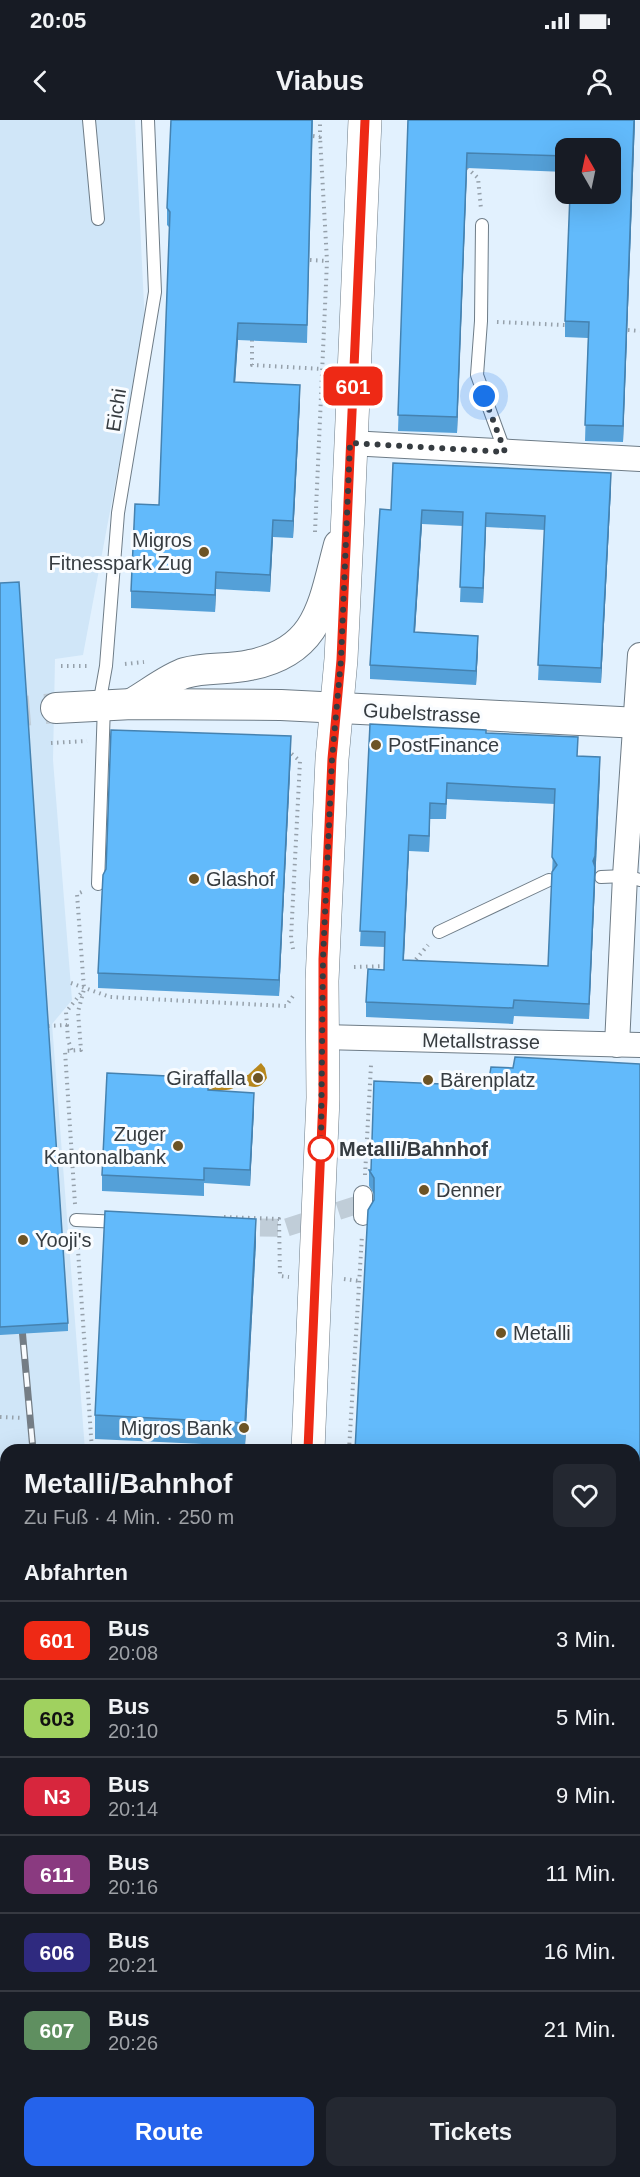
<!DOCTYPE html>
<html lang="de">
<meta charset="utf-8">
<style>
:root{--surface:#171b24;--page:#242831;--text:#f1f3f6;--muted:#9ea1a6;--line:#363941;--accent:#2563eb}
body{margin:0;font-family:Arial,sans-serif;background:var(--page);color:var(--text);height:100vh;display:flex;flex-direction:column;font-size:22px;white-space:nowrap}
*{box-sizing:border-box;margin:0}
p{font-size:20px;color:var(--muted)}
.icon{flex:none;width:33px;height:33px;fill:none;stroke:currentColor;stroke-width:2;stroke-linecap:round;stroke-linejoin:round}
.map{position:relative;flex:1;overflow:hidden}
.details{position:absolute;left:0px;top:1324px;width:640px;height:734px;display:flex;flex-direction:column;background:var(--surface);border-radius:18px 18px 0 0;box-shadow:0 6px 24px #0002}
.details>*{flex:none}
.badge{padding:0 12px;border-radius:9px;font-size:21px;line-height:39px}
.needle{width:39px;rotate:351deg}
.tools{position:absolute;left:555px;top:18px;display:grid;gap:12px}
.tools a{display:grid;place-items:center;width:66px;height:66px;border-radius:12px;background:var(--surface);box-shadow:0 6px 24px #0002;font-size:30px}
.you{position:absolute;width:30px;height:30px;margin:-15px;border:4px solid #fff;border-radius:50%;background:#1a73e8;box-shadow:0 0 0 9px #1a73e833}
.map>.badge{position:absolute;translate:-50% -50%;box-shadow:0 0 0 3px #fff}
h2{padding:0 24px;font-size:22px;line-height:54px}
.round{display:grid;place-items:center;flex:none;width:63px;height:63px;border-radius:12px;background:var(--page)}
.headline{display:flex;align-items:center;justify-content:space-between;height:102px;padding:0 24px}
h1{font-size:28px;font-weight:700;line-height:45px}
.action{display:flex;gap:12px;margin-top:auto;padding:12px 24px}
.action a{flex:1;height:69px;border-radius:12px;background:var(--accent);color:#fff;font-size:24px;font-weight:700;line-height:69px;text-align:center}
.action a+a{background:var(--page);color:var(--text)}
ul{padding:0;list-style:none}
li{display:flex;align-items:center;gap:18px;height:78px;padding:0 24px;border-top:2px solid var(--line)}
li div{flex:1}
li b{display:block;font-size:22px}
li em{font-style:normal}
li .badge{min-width:66px;font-weight:700;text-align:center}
.status{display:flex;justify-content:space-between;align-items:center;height:42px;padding:0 30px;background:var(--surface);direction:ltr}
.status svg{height:16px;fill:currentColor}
header{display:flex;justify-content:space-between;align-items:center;height:78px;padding:0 24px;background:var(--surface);font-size:27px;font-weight:700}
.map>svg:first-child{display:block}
.built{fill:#d0e6f8}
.water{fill:#b7871c}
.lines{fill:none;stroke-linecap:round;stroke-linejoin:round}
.pedestrian-tunnel{stroke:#c0cdd8;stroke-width:18;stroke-dasharray:18 9;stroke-linecap:butt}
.tertiary-tunnel{stroke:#c0cdd8;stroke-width:30;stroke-dasharray:30 15;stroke-linecap:butt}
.service-casing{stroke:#6e7c87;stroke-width:14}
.pedestrian-casing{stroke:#6e7c87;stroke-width:20}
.minor-casing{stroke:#6e7c87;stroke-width:26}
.tertiary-casing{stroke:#6e7c87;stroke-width:32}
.secondary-casing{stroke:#6e7c87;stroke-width:34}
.path{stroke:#96a1ab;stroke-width:4;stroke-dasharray:1.5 4.5;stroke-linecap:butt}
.service{stroke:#fff;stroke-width:12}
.pedestrian{stroke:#fff;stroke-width:18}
.minor{stroke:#fff;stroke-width:24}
.tertiary{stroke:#fff;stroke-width:30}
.secondary{stroke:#fff;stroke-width:33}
.rail-casing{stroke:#747d85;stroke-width:7}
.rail{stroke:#f9fcff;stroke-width:4.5;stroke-dasharray:14;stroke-linecap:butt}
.wall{fill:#54a0d8;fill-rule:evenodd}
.shaded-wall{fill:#4582b0}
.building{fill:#62bafb;stroke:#4582b0;stroke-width:1.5;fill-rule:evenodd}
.line-casing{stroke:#fff;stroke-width:14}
.line{stroke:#ee2915;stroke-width:9}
.walk{stroke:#363c41;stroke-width:6;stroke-dasharray:0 10.8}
.poi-dot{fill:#6d5425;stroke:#f9fcff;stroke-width:2}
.stop-dot{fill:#fff;stroke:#ee2915;stroke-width:3}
.labels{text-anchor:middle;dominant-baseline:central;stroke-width:6;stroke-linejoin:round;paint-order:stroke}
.street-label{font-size:20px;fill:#363c41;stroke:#f9fcff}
.poi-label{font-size:20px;fill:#363c41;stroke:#f9fcff;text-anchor:start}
.stop-label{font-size:20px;font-weight:bold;fill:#363c41;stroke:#f9fcff;text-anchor:start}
</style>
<div class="status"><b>20:05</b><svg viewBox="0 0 49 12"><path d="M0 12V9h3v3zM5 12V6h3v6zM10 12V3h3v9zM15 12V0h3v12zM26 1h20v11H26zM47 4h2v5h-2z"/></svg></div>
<header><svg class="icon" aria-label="back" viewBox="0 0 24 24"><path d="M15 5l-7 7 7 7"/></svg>Viabus<svg class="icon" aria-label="person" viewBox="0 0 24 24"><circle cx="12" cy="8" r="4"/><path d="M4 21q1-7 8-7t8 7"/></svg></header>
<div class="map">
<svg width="640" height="2057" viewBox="0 0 640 2057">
<rect width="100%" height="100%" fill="#e2f1fe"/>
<polygon class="built" points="0,0 135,0 145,205 83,535 55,539 53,640 72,880 52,904 85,1330 6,1330 6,1347 0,1348"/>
<path class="water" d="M261 943 265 948 267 958C257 974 252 963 239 966 234 967 231 970 226 970 199 973 170 968 142 965L211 969 221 964 225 954 248 955Z"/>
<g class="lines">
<polyline class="pedestrian-tunnel" points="233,1107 285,1108 363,1083"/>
<polyline class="tertiary-tunnel" points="0,593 56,588"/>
<defs>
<g id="service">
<polyline points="89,0 98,99"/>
<polyline points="482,105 481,201 477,255 505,332"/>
<polyline points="99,585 106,546 118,393 155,172 148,0"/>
<polyline points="601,757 625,756 640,760"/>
<polyline points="98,764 104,585"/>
<polyline points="439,812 549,760"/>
<polyline points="76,1100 120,1102"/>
<polyline points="634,2010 640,2010"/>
</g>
<g id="pedestrian">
<polyline points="363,1096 363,1075"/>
<polyline points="634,1456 640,1456"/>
</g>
<g id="minor">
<polyline points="350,323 640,339"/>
<polyline points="322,917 640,925"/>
<polyline points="617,925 625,756 640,535"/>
<polyline points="491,2057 491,2052"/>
</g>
<g id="tertiary">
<path d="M133 583C147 575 171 557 185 553 205 547 229 550 250 545 320 531 323 484 339 425"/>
<polyline points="56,588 132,584 281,585 640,603"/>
<polyline points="0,1590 6,1592"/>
<polyline points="634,1675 640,1675"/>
</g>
<g id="secondary">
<polyline points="308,1330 323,978 322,861 332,639 341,539 348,393 365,0"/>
<polyline points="246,2057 248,2052"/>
<polyline points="275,2057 276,2052"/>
</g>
</defs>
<use href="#service" class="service-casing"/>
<use href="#pedestrian" class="pedestrian-casing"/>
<use href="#minor" class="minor-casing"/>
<use href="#tertiary" class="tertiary-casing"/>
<use href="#secondary" class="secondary-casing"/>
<g class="path">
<polyline points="313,16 320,17 320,0"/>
<polyline points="467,48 478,58 481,89"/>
<polyline points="310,140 327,141"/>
<polyline points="497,202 565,205"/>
<polyline points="628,210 640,211"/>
<polyline points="252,220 252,245 322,249"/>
<polyline points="315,412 327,141 320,17"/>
<polyline points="125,544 144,542"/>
<polyline points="61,546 87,546"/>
<polyline points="51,623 87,621"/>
<polyline points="287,630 300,641 291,818 293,829"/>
<polyline points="412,844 428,825"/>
<polyline points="354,847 386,846"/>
<polyline points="71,863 110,877 286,886 293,876"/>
<polyline points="67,905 68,920 72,931"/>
<polyline points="48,906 67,905 66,892 82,872"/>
<polyline points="365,1055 371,945"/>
<polyline points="75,1084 65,931 81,930 78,892 84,869 77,774 84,771"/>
<polyline points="224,1097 279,1099 280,1156 289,1157"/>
<polyline points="77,1116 92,1330"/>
<polyline points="344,1159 359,1161"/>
<polyline points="0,1297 23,1298"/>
<polyline points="192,1330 193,1324"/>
<polyline points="349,1330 362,1115"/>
<polyline points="0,1812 6,1821"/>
<polyline points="0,1832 6,1828"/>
<polyline points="0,1874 6,1885"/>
<polyline points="0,2017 6,1993"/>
<polyline points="150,2052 153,2057"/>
</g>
<use href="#service" class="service"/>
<use href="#pedestrian" class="pedestrian"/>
<use href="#minor" class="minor"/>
<use href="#tertiary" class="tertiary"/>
<use href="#secondary" class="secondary"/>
<defs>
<g id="rail">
<polyline points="21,1197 33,1330"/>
<polyline points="240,2052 244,2057"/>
</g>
</defs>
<use href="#rail" class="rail-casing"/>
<use href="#rail" class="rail"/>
</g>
<g class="wall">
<polygon points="171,0 313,0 307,223 238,220 235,262 300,282 293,418 273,417 270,472 216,469 215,492 131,488 131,471 159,385 170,108 167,105 167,88"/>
<polygon points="408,0 635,0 623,322 585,321 588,218 565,217 565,201 610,74 566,28 566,52 467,48 457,313 398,311"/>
<polygon points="611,368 601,563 538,560 545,410 486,407 483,483 460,482 463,406 422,404 415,512 478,530 476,565 370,559 370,545 391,390"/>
<polygon points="0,463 68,1203 68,1211 0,1215"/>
<path d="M370 604 486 613 578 636 600 653 589 899 514 896 513 904 366 897V882L384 850 385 827 360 826ZM447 679 555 684 548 846 404 840 409 731 429 732 430 699H446Z"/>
<polygon points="291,632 279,876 98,868 98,853"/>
<polygon points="640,944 640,1423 634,1422 634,1330 374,1080 374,1074 369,1066 369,1050 371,1050 513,948"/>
<polygon points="208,970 254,989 250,1066 204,1063 204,1076 102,1071 102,1055"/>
<polygon points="256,1122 245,1326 95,1319 95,1295"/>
<polygon points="0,1364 6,1364 6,1566 0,1564"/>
<rect x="634" y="1489" width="6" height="136"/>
<polygon points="0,1692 6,1701 6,1798 0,1788"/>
<polygon points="634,1713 640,1713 640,1787 634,1786"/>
<polygon points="634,1892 640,1893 640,1998 634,1997"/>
<rect x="517" y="2052" width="67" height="5"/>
</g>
<g class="shaded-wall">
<polygon points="634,0 635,0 623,322 623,306"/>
<polygon points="467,33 467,48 457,313 457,297"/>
<polygon points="238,203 238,220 234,279 234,262"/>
<polygon points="300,265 300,282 293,418 293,401"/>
<polygon points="611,353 611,368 601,563 601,548"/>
<polygon points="422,390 422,404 414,527 414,512"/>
<polygon points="486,393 486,407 483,483 483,468"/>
<polygon points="273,400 273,417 270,472 270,455"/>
<polygon points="216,452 216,469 215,492 215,475"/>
<polygon points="478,516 478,530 476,565 476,551"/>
<polygon points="291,616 291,632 279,876 279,860"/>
<polygon points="600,637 600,653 589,899 593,741"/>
<polygon points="430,683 430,699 429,732 429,716"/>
<polygon points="409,715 409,731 403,856 403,840"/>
<polygon points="254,973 254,989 250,1066 250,1050"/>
<polygon points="256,1099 256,1122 245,1326 245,1303"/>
<polygon points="6,1629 6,1646 0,1666 0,1649"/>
<polygon points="6,1895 6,1911 0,1933 0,1917"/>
</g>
<g class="building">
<polygon points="171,0 312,0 307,205 238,203 234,262 300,265 293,401 273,400 270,455 216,452 215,475 131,471 135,384 159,385 170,92 167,88"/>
<polygon points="408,0 634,0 623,306 585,305 589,202 565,201 570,74 610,74 610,28 566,28 566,36 467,33 457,297 398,295"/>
<polygon points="393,343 611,353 601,548 538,545 545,396 486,393 483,468 460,467 463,392 422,390 414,512 478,516 476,551 370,545 380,389 391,390"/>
<polygon points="19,462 68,1203 0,1207 0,463"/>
<path d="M370 604 486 610V613L578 617 577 636 600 637 595 736 593 741 595 747 589 884 514 880 513 888 366 882 368 849 384 850 385 812 360 811ZM447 663 555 669 552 737 557 745 552 752 548 846 403 840 409 715 429 716 430 683 446 684Z"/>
<polygon points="111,610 291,616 279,860 98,853 103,755 106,749"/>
<polygon points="515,937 640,944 640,1407 634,1406 634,1330 355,1330 368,1090 374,1080 374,1058 369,1050 371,1050 374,961 488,966 491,947 513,948"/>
<polygon points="107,953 208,958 208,970 254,973 250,1050 204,1048 204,1060 102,1055"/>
<polygon points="105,1091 256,1099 245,1303 95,1295"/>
<polygon points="0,1364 6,1364 6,1547 0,1545"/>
<rect x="634" y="1489" width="6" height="120"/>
<polygon points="0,1606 6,1608 6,1629 0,1649"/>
<polygon points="0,1692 6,1701 6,1781 0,1772"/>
<rect x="634" y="1713" width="6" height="56"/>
<polygon points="0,1892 6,1894 0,1917"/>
<polygon points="634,1892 640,1893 640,1980 634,1980"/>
<polygon points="634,2020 640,2020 640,2057 627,2057 628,2052 634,2052"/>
<rect x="301" y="2052" width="158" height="5"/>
<polygon points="518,2052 583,2052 583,2057 523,2057"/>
</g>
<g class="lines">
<defs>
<polyline id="line" points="308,1330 323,978 323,839 332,639 341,540 365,0"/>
</defs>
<use href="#line" class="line-casing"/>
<use href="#line" class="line"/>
<polyline class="walk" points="321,1029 323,839 332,639 341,540 350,323 505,332 484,276"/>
</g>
<g class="poi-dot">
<circle cx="204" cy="432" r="6"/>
<circle cx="376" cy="625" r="6"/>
<circle cx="194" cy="759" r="6"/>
<circle cx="258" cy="958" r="6"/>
<circle cx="428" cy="960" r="6"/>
<circle cx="178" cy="1026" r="6"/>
<circle cx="424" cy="1070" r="6"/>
<circle cx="23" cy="1120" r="6"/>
<circle cx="501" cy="1213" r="6"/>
<circle cx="244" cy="1308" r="6"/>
</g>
<circle class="stop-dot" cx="321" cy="1029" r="12"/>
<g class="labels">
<g class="street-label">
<text transform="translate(116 290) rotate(-81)">Eichi</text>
<text transform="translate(422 593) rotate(3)">Gubelstrasse</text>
<text transform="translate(481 921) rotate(1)">Metallstrasse</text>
</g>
<g class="poi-label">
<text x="192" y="420" text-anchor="end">Migros<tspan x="192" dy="23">Fitnesspark Zug</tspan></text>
<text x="388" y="625">PostFinance</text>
<text x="206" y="759">Glashof</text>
<text x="246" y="958" text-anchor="end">Giraffalla</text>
<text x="440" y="960">Bärenplatz</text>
<text x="166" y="1014" text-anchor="end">Zuger<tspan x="166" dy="23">Kantonalbank</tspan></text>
<text x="436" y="1070">Denner</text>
<text x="35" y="1120">Yooji's</text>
<text x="513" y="1213">Metalli</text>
<text x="232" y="1308" text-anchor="end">Migros Bank</text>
</g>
<g class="stop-label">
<text x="339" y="1029">Metalli/Bahnhof</text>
</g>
</g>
</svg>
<div class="tools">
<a><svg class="needle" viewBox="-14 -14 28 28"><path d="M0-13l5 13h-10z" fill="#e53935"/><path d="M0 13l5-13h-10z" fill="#9ea1a6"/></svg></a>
</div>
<div class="you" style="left:484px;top:276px"></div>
<b class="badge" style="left:353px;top:266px;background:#ee2915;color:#fff">601</b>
<section class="details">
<div class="headline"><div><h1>Metalli/Bahnhof</h1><p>Zu Fuß · 4 Min. · 250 m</p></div><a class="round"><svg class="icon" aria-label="heart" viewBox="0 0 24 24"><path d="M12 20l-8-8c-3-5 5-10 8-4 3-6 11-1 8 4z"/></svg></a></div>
<h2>Abfahrten</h2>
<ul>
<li><span class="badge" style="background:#ee2915;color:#fff">601</span><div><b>Bus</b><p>20:08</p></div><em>3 Min.</em></li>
<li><span class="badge" style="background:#a0d15f;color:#111">603</span><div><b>Bus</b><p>20:10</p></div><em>5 Min.</em></li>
<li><span class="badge" style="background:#d7263d;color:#fff">N3</span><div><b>Bus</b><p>20:14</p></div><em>9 Min.</em></li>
<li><span class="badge" style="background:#8a3a80;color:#fff">611</span><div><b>Bus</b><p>20:16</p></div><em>11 Min.</em></li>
<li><span class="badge" style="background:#2f2a7f;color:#fff">606</span><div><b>Bus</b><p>20:21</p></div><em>16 Min.</em></li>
<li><span class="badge" style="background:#5f8f60;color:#fff">607</span><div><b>Bus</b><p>20:26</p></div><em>21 Min.</em></li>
</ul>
<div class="action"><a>Route</a><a>Tickets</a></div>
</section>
</div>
